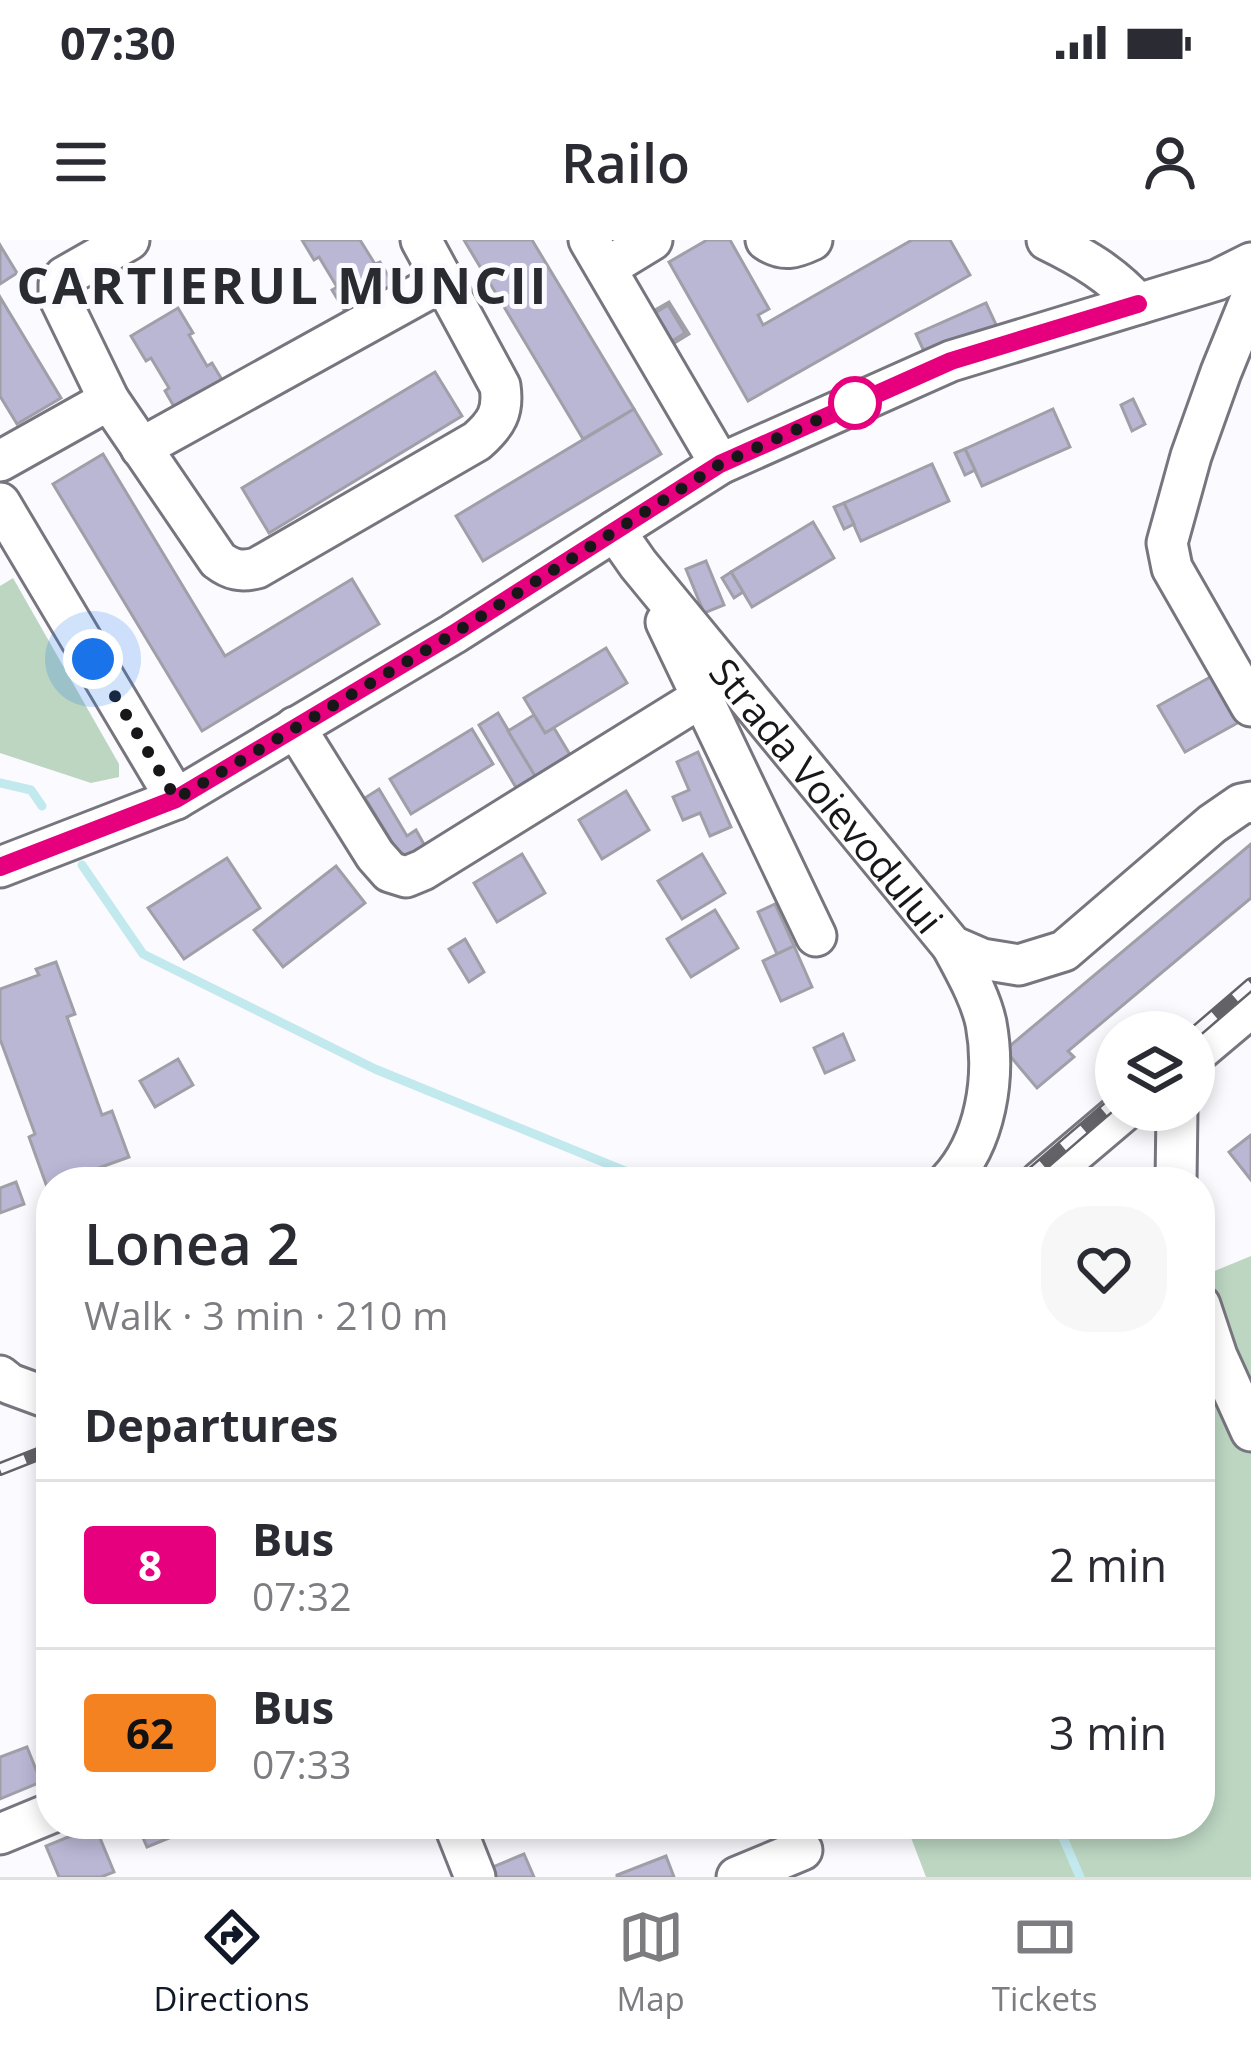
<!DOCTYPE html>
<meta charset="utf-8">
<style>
:root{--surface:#fff;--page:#f7f7f7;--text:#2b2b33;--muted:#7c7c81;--line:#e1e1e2;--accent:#111827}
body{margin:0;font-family:"Open Sans",sans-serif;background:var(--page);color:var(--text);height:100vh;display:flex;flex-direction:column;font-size:45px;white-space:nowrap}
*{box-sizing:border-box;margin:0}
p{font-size:39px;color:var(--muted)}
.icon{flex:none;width:66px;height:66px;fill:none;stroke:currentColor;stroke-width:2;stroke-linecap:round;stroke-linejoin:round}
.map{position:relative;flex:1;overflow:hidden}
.panel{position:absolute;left:36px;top:927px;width:1179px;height:672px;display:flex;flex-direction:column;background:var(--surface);border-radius:48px;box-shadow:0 6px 18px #0003}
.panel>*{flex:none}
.badge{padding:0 24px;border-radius:9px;font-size:42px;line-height:78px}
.controls{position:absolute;left:1095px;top:771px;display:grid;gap:24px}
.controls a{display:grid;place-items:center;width:120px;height:120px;border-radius:50%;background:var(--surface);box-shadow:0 6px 18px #0003;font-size:60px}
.you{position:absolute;width:60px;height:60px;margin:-30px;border:9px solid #fff;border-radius:50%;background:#1a73e8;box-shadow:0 0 0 18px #1a73e833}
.map>.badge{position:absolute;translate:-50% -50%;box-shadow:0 0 0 6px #fff}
h2{padding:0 48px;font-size:45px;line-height:108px}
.round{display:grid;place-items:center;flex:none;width:126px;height:126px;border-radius:48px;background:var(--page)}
.head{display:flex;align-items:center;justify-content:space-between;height:204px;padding:0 48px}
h1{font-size:57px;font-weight:600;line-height:90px}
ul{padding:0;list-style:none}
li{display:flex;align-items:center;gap:36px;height:168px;padding:0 48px;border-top:3px solid var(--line)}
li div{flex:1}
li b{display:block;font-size:45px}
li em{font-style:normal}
li .badge{min-width:132px;font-weight:700;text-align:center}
.status{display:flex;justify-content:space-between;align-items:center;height:84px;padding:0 60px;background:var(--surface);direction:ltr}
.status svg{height:33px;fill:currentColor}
header{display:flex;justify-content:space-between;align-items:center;height:156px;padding:0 48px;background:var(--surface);font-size:54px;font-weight:600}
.tabs{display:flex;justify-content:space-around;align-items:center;height:168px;border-top:3px solid var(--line);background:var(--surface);font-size:33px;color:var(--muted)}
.tabs a{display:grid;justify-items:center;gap:6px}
.tabs .selected{color:var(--accent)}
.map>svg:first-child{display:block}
.green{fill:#bcd6c2}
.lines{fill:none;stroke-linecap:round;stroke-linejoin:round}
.stream{stroke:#c2e9ee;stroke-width:9}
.building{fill:#bab7d5;stroke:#a09fa8;stroke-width:3}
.minor-casing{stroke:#77767f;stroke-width:45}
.minor{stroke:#fff;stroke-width:39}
.rail-casing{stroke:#636367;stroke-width:14}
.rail{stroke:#fbfbff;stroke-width:9;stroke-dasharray:27;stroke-linecap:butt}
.line-casing{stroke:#fff;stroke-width:27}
.line{stroke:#e6007e;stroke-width:18}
.walk{stroke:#17171a;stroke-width:12;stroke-dasharray:0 21.6}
.stop-dot{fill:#fff;stroke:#e6007e;stroke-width:6}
.labels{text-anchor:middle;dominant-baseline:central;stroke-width:10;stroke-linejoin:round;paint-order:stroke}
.street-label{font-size:39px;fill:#17171a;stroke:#fbfbff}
.district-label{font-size:51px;font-weight:bold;letter-spacing:3px;fill:#2a2a31;stroke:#fbfbff}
</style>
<div class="status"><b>07:30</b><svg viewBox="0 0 49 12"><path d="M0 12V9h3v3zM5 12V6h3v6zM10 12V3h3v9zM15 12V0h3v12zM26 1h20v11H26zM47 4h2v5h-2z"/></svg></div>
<header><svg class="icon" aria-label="menu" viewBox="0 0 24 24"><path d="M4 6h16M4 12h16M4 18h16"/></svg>Railo<svg class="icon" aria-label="person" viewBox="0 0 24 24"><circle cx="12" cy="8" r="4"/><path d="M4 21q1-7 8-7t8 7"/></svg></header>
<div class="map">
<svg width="1251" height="1637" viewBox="0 0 1251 1637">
<rect width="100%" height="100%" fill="#fbfbff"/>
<g class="green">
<polygon points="13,338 119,524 119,537 91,543 0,513 0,346"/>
<polygon points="1251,1016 1251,1637 926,1637 910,1595 909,1584 1200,1584 1200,1037"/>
</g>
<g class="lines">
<g class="stream">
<polyline points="0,543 31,550 42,566"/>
<polyline points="82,625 143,714 375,829 652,942"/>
<polyline points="1057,1584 1080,1637"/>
</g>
</g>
<g class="building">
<polygon points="302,0 360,0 375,24 380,22 395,47 347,75 332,50 337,47 319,17 314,20"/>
<polygon points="464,0 532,0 634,169 583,199"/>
<polygon points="707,0 730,0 769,69 758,75 763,85 912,0 950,0 970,35 748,161 669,22"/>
<polygon points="0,5 17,33 0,44"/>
<polygon points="0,57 61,158 17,184 0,156"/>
<polygon points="669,62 689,94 668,107 648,74"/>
<polygon points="986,63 998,89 928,120 916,94"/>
<polygon points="668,65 685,93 669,103 652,75"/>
<polygon points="178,68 193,93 189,95 207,126 212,123 227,148 180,177 165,151 169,148 151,118 146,121 131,96"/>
<polygon points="435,132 462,176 269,293 242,248"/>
<polygon points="1133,159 1145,184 1132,191 1121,165"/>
<polygon points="634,169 661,214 483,321 456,276"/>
<polygon points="1053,169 1070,207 982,246 965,209"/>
<polygon points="965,209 975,230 965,235 955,213"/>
<polygon points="103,214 225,416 352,339 379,384 202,491 53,244"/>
<polygon points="932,224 949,261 861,301 844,263"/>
<polygon points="844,263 854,284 844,289 834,267"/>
<polygon points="813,282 834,318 752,367 731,332"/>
<polygon points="706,321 724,365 704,373 686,329"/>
<polygon points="731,332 743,352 734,358 722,338"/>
<polygon points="606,408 627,443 545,493 524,458"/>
<polygon points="1214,435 1241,481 1185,512 1158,466"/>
<polygon points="498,473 543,549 524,561 479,485"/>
<polygon points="534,475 545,493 554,488 578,528 543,549 508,491"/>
<polygon points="472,489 493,524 411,574 390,539"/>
<polygon points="698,512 731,587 710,596 700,573 683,580 673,557 689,550 677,522"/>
<polygon points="379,549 407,596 416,590 430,615 394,619 400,615 365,558"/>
<polygon points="626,551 649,590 602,619 579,580"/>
<polygon points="1251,604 1251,658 1068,811 1074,817 1037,848 1005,810"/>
<polygon points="522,614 545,653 497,682 474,643"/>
<polygon points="702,614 725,653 682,679 658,641"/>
<polygon points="227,618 260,668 184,719 148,668"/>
<polygon points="336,626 365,663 283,727 254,690"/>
<polygon points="775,664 794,706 777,714 758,672"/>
<polygon points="715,670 738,708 691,737 667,699"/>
<polygon points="465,699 484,732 469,742 449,709"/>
<polygon points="794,706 812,747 781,761 763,721"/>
<polygon points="56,722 75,774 67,777 102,875 112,871 129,917 60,942 51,942 47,947 29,897 35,894 0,799 0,749 39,735 36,729"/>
<polygon points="843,794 854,820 825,833 814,808"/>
<polygon points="178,819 193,845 155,867 140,841"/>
<polygon points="1251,895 1251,940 1229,912"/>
<polygon points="16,942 24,964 0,973 0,948"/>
<polygon points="27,1507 41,1542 0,1559 0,1517"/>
<polygon points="137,1584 194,1584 196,1587 147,1607"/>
<polygon points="95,1586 114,1632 101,1637 59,1637 46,1606"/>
<polygon points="524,1614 534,1637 492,1637 488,1629"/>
<polygon points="666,1616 674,1637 617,1637 617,1635"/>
</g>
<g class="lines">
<defs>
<g id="minor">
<path d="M129 0 64 37 59 44V57L109 160 218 320C231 330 241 332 257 328L477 201C496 184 504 172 500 146L421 0"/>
<polyline points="589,0 720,224"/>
<path d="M766 0C783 12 795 8 812 0"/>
<path d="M1047 0C1082 17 1113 35 1138 64"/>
<polyline points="606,28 652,0"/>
<polyline points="1251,58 1221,132 1191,216 1167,303 1172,328 1251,466"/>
<polyline points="141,208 443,41"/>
<polyline points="0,221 109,160"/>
<polyline points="0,263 176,559"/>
<path id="s1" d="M615 291 638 324 952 706 982 719 1019 725 1064 711 1212 584 1241 564 1251 562"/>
<polyline points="666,382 816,696"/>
<polyline points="295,487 375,615 390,632 406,637 423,630 702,457"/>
<polyline points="0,627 176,559 453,394 720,224 951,121 1217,40 1251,23"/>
<polyline points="1194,815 1251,767"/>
<path d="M948 942C986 902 996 837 986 783 980 756 965 731 952 706"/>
<polyline points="1040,942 1125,870"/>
<polyline points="1176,942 1177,870"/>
<polyline points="1200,1065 1217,1116 1251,1191"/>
<polyline points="0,1136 10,1144 51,1159"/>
<polyline points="454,1584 475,1637"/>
<polyline points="0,1594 51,1573"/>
<polyline points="737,1637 802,1610"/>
</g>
</defs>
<use href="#minor" class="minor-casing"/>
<use href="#minor" class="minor"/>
<defs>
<g id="rail">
<polyline points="1194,793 1251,744"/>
<polyline points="1022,942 1116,861"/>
<polyline points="0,1229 51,1209"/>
</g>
</defs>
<use href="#rail" class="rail-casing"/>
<use href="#rail" class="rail"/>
</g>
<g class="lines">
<defs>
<polyline id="line" points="0,627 176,559 453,394 720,224 951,121 1138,64"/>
</defs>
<use href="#line" class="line-casing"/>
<use href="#line" class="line"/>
<polyline class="walk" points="93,419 176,559 453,394 720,224 855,163"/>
</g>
<circle class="stop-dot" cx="855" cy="163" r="24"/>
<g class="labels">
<g class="street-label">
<text stroke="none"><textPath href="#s1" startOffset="339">Strada Voievodului</textPath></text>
</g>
<g class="district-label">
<text x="283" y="44">CARTIERUL MUNCII</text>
</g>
</g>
</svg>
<div class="controls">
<a><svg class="icon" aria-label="layers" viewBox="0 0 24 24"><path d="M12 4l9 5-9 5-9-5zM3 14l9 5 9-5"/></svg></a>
</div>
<div class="you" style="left:93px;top:419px"></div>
<section class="panel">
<div class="head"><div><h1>Lonea 2</h1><p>Walk · 3 min · 210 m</p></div><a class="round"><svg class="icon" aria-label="heart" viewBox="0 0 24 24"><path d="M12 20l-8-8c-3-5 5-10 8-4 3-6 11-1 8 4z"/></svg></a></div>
<h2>Departures</h2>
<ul>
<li><span class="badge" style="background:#e6007e;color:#fff">8</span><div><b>Bus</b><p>07:32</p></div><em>2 min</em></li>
<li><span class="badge" style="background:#f58220;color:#111">62</span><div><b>Bus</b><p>07:33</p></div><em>3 min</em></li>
</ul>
</section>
</div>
<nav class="tabs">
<a class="selected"><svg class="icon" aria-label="directions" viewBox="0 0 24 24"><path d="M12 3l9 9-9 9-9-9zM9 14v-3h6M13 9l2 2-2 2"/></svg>Directions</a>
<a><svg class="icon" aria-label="map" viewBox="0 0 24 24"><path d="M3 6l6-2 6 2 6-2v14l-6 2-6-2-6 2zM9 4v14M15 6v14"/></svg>Map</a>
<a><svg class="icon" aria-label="tickets" viewBox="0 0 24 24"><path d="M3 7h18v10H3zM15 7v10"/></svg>Tickets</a>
</nav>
